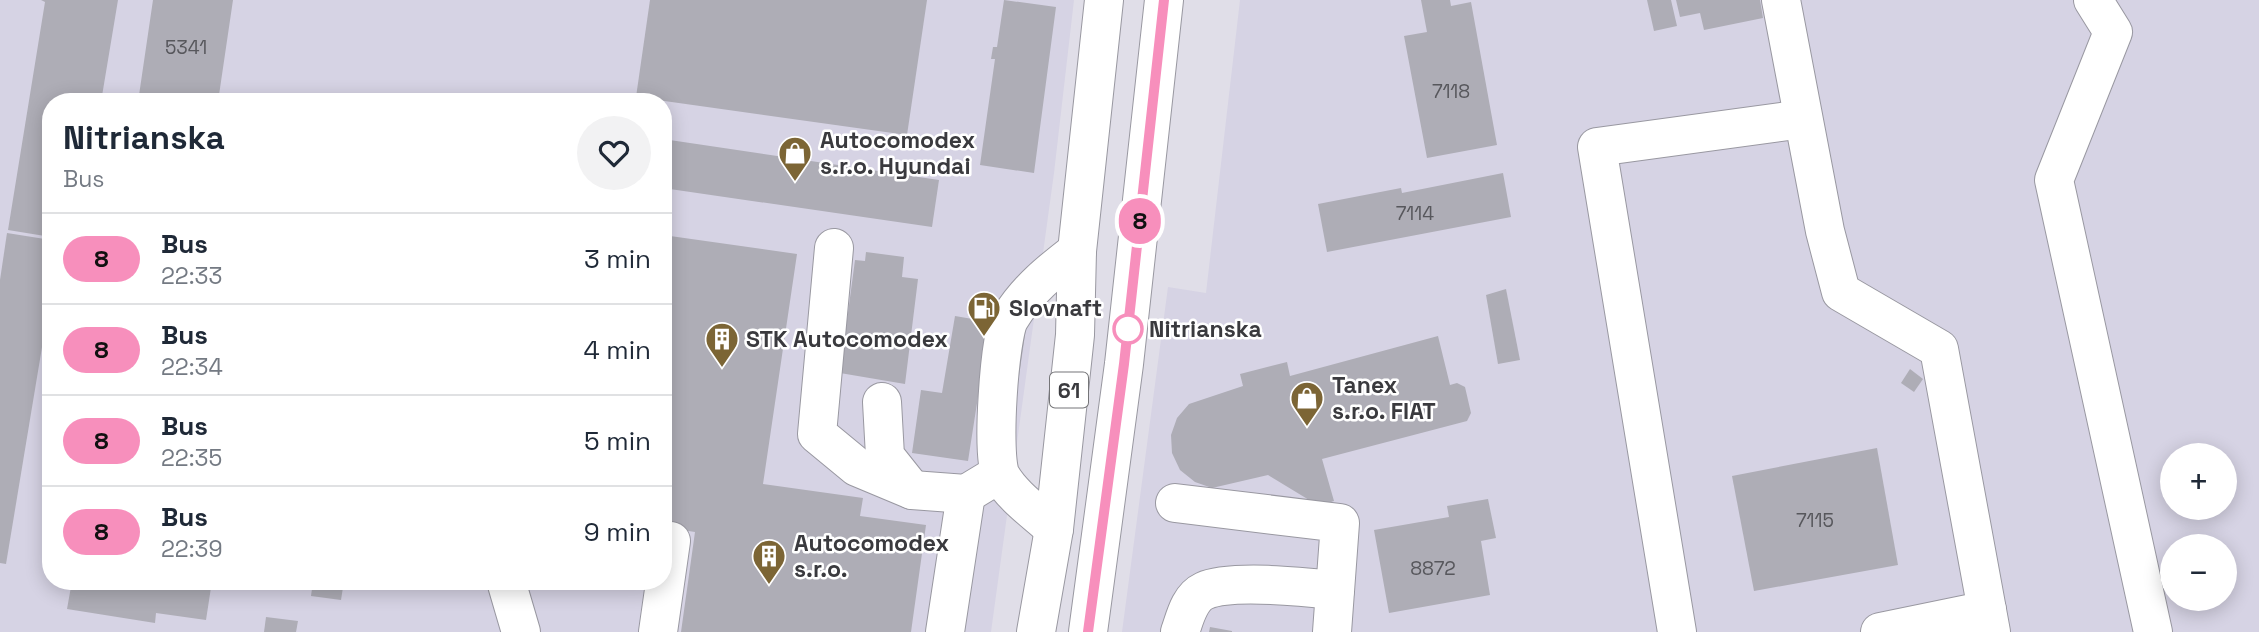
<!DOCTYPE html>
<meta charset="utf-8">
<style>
:root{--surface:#fff;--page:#f2f2f3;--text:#1f2937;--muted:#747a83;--line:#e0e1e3}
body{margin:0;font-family:"Space Grotesk",sans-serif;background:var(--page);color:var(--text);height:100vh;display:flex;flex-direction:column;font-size:26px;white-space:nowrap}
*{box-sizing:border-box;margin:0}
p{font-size:23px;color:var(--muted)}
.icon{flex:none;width:38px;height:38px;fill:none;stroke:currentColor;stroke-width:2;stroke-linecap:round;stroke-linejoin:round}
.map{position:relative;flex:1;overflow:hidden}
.drawer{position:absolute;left:42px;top:93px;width:630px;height:497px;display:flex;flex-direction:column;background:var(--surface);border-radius:28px;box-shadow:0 4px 18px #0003}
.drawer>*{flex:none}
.badge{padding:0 14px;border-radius:23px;font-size:24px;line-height:46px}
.controls{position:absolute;left:2160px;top:443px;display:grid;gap:14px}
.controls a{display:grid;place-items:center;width:77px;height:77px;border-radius:50%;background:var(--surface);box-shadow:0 4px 18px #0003;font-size:35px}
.map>.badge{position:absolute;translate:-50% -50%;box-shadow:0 0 0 4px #fff}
.round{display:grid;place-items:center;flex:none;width:74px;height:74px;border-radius:37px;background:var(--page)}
.head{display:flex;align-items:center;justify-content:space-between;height:119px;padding:0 21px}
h1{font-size:33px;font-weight:600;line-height:52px}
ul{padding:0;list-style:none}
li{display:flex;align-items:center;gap:21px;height:91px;padding:0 21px;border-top:2px solid var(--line)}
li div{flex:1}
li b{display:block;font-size:26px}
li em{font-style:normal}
li .badge{min-width:77px;font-weight:700;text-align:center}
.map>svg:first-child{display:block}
.built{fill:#d6d3e4;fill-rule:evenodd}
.building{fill:#aeadb6}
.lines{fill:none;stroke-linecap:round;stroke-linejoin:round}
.minor-casing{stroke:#9998a1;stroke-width:40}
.major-casing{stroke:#9998a1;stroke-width:40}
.minor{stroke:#fff;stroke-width:38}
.major{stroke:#fff;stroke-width:38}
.line-casing{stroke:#fff;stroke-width:16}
.line{stroke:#f78fbc;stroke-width:10}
.stop-dot{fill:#fff;stroke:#f78fbc;stroke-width:3.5}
.labels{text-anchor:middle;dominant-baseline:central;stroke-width:5;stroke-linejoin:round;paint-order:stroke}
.number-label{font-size:19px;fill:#57575c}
.shield{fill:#fff;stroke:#757578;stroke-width:2}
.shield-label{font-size:21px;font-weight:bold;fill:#3a3a3e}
.poi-label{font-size:23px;font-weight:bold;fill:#3a3a3e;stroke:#fff;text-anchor:start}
.stop-label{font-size:23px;font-weight:bold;fill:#3a3a3e;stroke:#fff;text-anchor:start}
</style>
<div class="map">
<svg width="2259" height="632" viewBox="0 0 2259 632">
<rect width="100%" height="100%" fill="#e0dee8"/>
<g class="built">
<path d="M0 0H1074L1054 173 991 632H0ZM51 102H663V581H51Z"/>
<path d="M1240 0H2259V632H1122L1168 287 1206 293ZM2172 455H2224V508H2172ZM2172 546H2224V598H2172Z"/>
</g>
<g class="building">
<polygon points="41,0 118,0 101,102 51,102 51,237 8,230 45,2"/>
<polygon points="153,0 233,0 219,95 253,102 138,102"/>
<polygon points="650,0 927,0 907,135 636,97"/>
<polygon points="1004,0 1056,7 1034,173 980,165 995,59 991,59 993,47 997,47"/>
<polygon points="1421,0 1450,0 1451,6 1471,2 1497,145 1427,158 1404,36 1427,32"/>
<polygon points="1647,0 1671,0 1677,26 1654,31"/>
<polygon points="1676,0 1760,0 1763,18 1704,30 1700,13 1680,17"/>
<polygon points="663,139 939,180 932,227 663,188"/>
<polygon points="1503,173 1511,217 1327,252 1318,204 1401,188 1402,193"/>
<polygon points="7,233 51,240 51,293 6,564 0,563 0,280"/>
<polygon points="663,235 797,254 763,484 863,498 860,516 926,525 911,632 681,632 695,532 663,527"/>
<polygon points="866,252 904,257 902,277 918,279 905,384 840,373 855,260 865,261"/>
<polygon points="1506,289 1520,360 1498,364 1486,295"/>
<polygon points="955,316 1026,328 1019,376 982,371 968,461 912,453 921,390 942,393"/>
<polygon points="1438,336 1450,385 1457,383 1465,387 1471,413 1467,421 1322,459 1334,501 1319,506 1268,475 1212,488 1195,482 1180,470 1172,453 1171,435 1177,418 1189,404 1243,386 1240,374 1287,362 1290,376"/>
<polygon points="1910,369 1923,379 1914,392 1901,383"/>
<polygon points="1877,448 1898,565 1754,591 1732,476"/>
<polygon points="1488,499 1496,538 1481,541 1490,595 1389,613 1374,530 1449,517 1447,506"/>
<polygon points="72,581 212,581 206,620 156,613 155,623 67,609"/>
<polygon points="313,581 344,581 341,600 311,596"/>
<polygon points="266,617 298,621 296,632 264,632"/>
<polygon points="1210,627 1232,631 1232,632 1209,632"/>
</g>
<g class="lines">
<defs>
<g id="minor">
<polyline points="1781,0 1825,231 1841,292 1939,349 1991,632"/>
<polyline points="2093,0 2113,32 2054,180 2153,632"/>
<polyline points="834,248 817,434 857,467 912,490 966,494 999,474"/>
<polyline points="882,402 885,456 912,490"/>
<polyline points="1175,503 1340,523 1332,632"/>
<path d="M1054 529C1037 513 1013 497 1001 476 991 458 999 336 1010 318 1027 290 1051 271 1077 251"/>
<polyline points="506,581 521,632"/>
<polyline points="658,632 671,541"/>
<polyline points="945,632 966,494"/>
<path d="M1180 632C1185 618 1189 598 1204 591 1230 579 1306 587 1335 590"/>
<polyline points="1677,632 1597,147 1803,119"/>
<polyline points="1880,632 1987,610"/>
</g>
<g id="major">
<polyline points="1036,632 1054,529 1075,335 1077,251 1104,0"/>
<polyline points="1088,632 1124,364 1164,0"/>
</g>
</defs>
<use href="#minor" class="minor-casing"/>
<use href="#major" class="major-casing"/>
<use href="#minor" class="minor"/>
<use href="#major" class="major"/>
</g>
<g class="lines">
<defs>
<polyline id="line" points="1088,632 1124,364 1164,0"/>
</defs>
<use href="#line" class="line-casing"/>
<use href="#line" class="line"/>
</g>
<defs>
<symbol id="shop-pin" viewBox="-11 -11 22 30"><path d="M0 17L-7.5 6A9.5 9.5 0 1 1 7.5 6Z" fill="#7c6535" stroke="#fff"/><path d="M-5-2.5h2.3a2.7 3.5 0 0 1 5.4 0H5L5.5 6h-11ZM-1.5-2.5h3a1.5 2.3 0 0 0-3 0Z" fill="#fff"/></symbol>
<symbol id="fuel-pin" viewBox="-11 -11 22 30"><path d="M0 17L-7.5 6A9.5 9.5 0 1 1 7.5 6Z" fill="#7c6535" stroke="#fff"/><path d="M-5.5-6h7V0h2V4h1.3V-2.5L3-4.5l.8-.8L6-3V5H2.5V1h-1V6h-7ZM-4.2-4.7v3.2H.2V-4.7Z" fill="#fff"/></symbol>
<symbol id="building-pin" viewBox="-11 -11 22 30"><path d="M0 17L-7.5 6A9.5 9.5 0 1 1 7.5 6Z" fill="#7c6535" stroke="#fff"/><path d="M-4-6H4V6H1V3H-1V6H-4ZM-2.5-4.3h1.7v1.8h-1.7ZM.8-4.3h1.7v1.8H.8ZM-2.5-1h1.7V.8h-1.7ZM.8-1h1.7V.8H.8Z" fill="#fff"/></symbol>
</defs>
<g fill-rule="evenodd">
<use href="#shop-pin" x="776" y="134" width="38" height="52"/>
<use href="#fuel-pin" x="965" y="289" width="38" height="52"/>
<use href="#building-pin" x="703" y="320" width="38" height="52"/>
<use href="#shop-pin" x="1288" y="379" width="38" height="52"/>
<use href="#building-pin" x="750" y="537" width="38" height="52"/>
</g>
<circle class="stop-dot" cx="1128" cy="329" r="14"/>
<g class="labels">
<g class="number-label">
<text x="186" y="47">5341</text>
<text x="1451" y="91">7118</text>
<text x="1415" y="213">7114</text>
<text x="1815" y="520">7115</text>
<text x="1433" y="568">8872</text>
</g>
<rect class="shield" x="1050" y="372.5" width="38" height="35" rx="5"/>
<g class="shield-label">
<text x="1069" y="390">61</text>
</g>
<g class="poi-label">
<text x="820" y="140">Autocomodex<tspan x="820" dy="26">s.r.o. Hyundai</tspan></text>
<text x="1009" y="308">Slovnaft</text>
<text x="746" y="339">STK Autocomodex</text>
<text x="1332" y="385">Tanex<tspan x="1332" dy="26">s.r.o. FIAT</tspan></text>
<text x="794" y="543">Autocomodex<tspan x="794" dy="26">s.r.o.</tspan></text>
</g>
<g class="stop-label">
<text x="1149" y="329">Nitrianska</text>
</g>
</g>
</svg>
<div class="controls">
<a>+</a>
<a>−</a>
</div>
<b class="badge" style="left:1140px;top:221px;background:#f78fbc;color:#111">8</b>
<section class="drawer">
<div class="head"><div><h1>Nitrianska</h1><p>Bus</p></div><a class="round"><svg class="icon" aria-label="heart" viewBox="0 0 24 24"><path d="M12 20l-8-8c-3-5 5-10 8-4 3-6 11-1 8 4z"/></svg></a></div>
<ul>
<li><span class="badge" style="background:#f78fbc;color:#111">8</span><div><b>Bus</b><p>22:33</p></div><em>3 min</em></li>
<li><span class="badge" style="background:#f78fbc;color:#111">8</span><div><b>Bus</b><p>22:34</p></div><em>4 min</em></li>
<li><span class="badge" style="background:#f78fbc;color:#111">8</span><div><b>Bus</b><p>22:35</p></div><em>5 min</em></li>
<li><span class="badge" style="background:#f78fbc;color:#111">8</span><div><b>Bus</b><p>22:39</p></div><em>9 min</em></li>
</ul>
</section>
</div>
